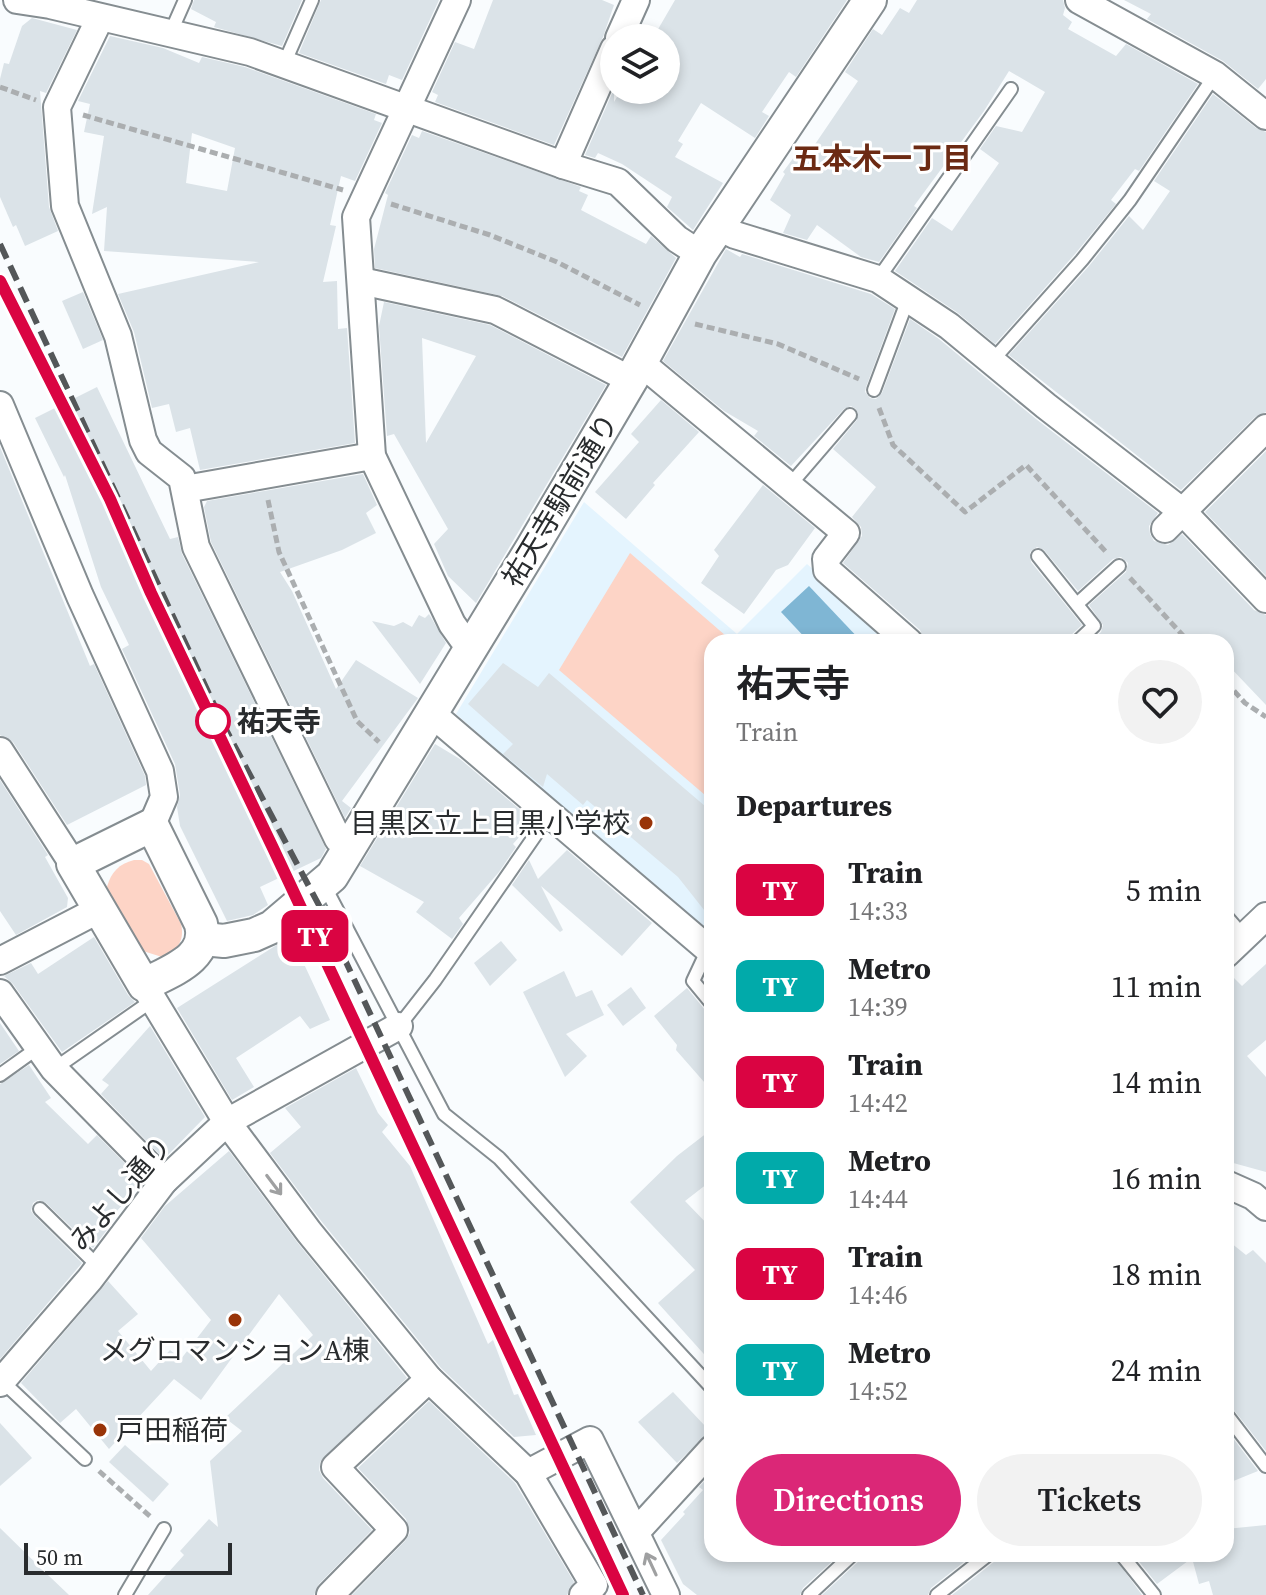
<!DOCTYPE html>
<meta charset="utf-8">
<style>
:root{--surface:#fff;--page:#f2f2f2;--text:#202124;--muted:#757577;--accent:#db2777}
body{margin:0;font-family:"Source Serif 4","Noto Sans JP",serif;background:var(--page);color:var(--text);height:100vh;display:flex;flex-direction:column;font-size:30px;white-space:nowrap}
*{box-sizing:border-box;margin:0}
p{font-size:26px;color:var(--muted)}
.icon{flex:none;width:44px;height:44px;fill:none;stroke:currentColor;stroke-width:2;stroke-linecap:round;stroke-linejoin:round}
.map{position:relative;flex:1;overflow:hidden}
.details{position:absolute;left:704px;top:634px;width:530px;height:928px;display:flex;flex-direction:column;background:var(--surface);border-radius:24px;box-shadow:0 4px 12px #0003}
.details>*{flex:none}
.badge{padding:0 16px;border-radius:12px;font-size:28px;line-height:52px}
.controls{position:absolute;left:600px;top:24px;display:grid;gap:16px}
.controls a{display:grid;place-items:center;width:80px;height:80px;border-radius:50%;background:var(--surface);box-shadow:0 4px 12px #0003;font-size:40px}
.scale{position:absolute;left:24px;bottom:20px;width:208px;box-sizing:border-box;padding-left:8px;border:4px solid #292c2e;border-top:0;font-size:22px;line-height:28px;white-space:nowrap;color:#292c2e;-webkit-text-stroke:6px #fff;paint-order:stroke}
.map>.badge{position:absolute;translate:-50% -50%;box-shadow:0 0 0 4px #fff}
h2{padding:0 32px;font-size:30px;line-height:72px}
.round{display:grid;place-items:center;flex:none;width:84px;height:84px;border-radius:42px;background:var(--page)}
.overview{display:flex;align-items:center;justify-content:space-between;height:136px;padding:0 32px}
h1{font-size:38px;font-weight:600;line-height:60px}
.action{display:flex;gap:16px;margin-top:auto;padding:16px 32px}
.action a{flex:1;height:92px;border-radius:48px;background:var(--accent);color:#fff;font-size:32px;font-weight:600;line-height:92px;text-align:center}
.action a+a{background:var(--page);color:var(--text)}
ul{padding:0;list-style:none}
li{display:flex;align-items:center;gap:24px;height:96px;padding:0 32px}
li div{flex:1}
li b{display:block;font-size:30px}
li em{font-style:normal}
li .badge{min-width:88px;font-weight:700;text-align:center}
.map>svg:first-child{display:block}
.built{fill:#e4f4fe}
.green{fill:#fdd4c6}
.water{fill:#7fb6d4}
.building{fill:#dbe3e8;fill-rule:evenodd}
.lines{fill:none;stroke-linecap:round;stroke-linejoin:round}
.service-casing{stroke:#858d91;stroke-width:16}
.minor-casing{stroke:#858d91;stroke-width:30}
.tertiary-casing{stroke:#858d91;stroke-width:36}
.path{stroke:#abaeb0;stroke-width:5;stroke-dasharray:8 4;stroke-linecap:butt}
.service{stroke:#fff;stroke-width:12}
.minor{stroke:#fff;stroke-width:26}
.tertiary{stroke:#fff;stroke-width:32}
.rail{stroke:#545759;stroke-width:6;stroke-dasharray:16 8;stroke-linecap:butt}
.oneway{stroke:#9fa0a1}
.line-casing{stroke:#fff;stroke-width:18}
.line{stroke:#da0442;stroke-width:12}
.stop-dot{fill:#fff;stroke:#da0442;stroke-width:4}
.poi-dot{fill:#993408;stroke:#fff;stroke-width:3}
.labels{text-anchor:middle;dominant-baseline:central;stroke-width:6;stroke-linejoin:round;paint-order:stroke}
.street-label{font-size:28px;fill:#292c2e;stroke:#fff}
.stop-label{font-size:28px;font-weight:bold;fill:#292c2e;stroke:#fff;text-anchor:start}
.poi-label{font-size:28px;fill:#292c2e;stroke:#fff;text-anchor:end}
.neighbourhood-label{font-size:30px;font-weight:bold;fill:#6c2a13;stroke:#fff}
</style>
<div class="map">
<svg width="1266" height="1595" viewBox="0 0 1266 1595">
<rect width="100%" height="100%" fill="#f9fcfe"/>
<polygon class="built" points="584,502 737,634 807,564 895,642 712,642 712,932 709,934 456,714"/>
<g class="green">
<polygon points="630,553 733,642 712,642 712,801 559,670"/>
<path d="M134 860H142L149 864 181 924C185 941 177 951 162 957L143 951 107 887C111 872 119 864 134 860Z"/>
</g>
<polygon class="water" points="809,586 862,642 809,642 781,612"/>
<g class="building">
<polygon points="194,0 302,0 282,46 214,27 216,22 191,9"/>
<polygon points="321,0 439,0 402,80 389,75 386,84 299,53"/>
<polygon points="493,0 602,0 614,5 603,37 554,145 435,102 438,95 432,92 455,42 474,49"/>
<polygon points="675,0 847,0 796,77 789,72 762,112 769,116 755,138 701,103 678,141 683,144 675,157 723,183 693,230 667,207 672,197 622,164 598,153 595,158 585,155 614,89 614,102 621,90 666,90 666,37 657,31"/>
<polygon points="917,0 1063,0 1065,8 1063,15 1072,22 1068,29 1116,56 1126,44 1198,84 1139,171 1135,169 1111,200 1116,204 1075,254 995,344 958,313 895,271 932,218 952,231 999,163 980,149 996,126 1022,132 1045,92 1009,71 984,111 914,206 917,208 879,262 861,257 817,225 807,240 783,233 791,215 770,200 785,174 783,172 797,153 805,159 858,81 845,72 873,29 882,35 900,8 909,13"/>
<polygon points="1124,0 1266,0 1266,79 1258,89 1223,61 1147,19 1151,14"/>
<polygon points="32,18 77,30 46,93 40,91 49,207 58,231 25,246 16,225 13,227 0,197 0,79 4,63 9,64 22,26"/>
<path d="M110 36 163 48 199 63 202 57 245 67 376 114 374 120 382 123 355 181 341 176 330 225 336 226 323 282 337 281 338 329 347 328 355 443 200 470 190 428 176 432 169 404 152 408 134 332 118 294 259 262 104 251 107 207 92 214 104 136 84 132 90 104 78 101ZM192 133 235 148 227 191 186 183Z"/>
<polygon points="1213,94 1256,128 1266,132 1266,412 1255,417 1181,490 1009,355 1089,266 1129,216 1143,230 1170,191 1154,181"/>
<polygon points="422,131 581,187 579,191 588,195 581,210 646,244 651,236 676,258 622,357 502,296 375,268 374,249 388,195 385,193 412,135 419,138"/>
<polygon points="726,249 740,257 742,254 871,294 895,309 866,387 865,392 870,398 876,399 882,393 910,319 939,339 1036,419 1158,513 1149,526 1150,534 1154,541 1168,545 1182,534 1254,610 1266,615 1266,705 1226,663 1226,642 1090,642 1101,632 1103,625 1089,605 1126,572 1128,563 1121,557 1113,559 1078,591 1044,550 1037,547 1030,552 1031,562 1082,625 1070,636 1068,642 925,642 920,630 843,563 862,536 861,527 852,517 876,487 833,449 857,420 856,409 851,406 844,409 791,466 754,436 758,431 724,411 663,361"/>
<polygon points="83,292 103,340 83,349 62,301"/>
<path d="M384 302 490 325 606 385 476 603 448 576 434 544 448 529 394 434 387 436 379 326ZM422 338 476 356 426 443Z"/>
<polygon points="97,387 170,539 178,537 182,554 326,849 321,858 260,887 268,905 253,915 227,921 180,826 177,807 180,795 175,764 122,649 129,645 101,587 65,475 64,477 35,418"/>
<polygon points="661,400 699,432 653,483 655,485 626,519 595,492 639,442 631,434"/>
<polygon points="0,447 90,666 94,664 145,776 146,785 67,825 13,742 0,735"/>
<polygon points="1266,451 1266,576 1205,512"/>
<polygon points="363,474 377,505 366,513 376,533 342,550 280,572 292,591 336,689 356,660 418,698 342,801 351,808 345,818 211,542 204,507 207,501"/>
<polygon points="763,485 815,528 788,565 776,570 744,614 701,583 719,556 714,550"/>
<polygon points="429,614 446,643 420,684 372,621 394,626 403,622 412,627 419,615 425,618"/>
<polygon points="503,663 538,687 549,673 712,812 712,920 678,877 587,800 583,805 547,774 543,787 503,754 513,744 468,704"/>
<polygon points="435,744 460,759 531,819 529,826 513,844 516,847 499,872 459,918 463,924 452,939 416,912 424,902 360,866"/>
<polygon points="0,780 48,855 45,857 68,898 67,907 16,935 0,911"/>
<polygon points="567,850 652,923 622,956 541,886 563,930 560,932 512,885 529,860 538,879"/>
<polygon points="291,936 330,1020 310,1029 300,1016 236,1058 254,1087 232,1100 177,1008"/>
<polygon points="94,937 128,995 135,1002 62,1052 13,984 4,976 31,963 38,974"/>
<polygon points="501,941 517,960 490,986 474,963"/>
<polygon points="1266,964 1266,1040 1247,1056 1266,1077 1266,1172 1226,1161 1226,970 1242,986"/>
<polygon points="564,971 576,997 592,990 604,1015 566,1034 587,1056 565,1077 523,992"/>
<polygon points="631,987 646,1008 623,1026 607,1005"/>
<polygon points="687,988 705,1010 712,1013 712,1091 676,1050 677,1045 654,1016"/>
<polygon points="0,1023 19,1051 0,1064"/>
<polygon points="150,1026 205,1117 164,1159 101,1094 109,1085 102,1080"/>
<polygon points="29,1065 51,1098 45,1102 88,1144 97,1135 143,1182 106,1223 110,1226 93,1248 46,1203 38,1200 33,1203 31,1211 34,1215 82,1263 0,1359 0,1084"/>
<polygon points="356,1068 378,1113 388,1125 382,1132 410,1166 488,1344 493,1340 514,1395 518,1394 536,1435 514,1437 441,1368 322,1222 270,1153 301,1127 285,1108"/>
<polygon points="712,1129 712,1180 685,1201 712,1229 712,1363 658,1303 695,1270 630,1202 677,1156"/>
<polygon points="229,1151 297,1242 407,1378 320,1462 319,1470 323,1478 372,1530 319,1584 314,1595 148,1595 184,1555 180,1551 209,1519 218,1527 210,1461 242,1431 225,1418 313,1335 279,1294 201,1400 174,1379 109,1449 76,1409 60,1423 21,1383 108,1281 138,1314 118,1331 151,1371 170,1350 181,1359 211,1320 141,1238 165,1206"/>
<polygon points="1226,1239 1246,1255 1253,1250 1266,1263 1266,1451 1233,1409 1226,1405"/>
<polygon points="673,1392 706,1427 707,1434 677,1463 638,1422"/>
<polygon points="429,1401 515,1483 574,1582 567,1595 352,1595 405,1541 410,1533 406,1519 358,1468"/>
<polygon points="0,1423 32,1458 0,1486"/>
<polygon points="1226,1429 1258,1471 1226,1484"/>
<polygon points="125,1445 169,1484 153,1502 109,1462"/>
<polygon points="712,1473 712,1554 840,1554 803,1588 800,1595 697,1595 683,1584 661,1540 685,1514 683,1512 703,1490 699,1487"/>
<polygon points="1266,1525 1266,1595 1213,1595 1209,1581 1199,1584 1192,1558 1157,1584 1133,1554 1226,1554 1226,1529"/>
<polygon points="0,1528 49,1576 69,1595 0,1595"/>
<polygon points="862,1554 974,1554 931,1588 928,1595 822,1595 859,1561"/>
<polygon points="998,1554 1112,1554 1142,1595 952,1595 995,1561"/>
</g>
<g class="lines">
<defs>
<g id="service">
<polyline points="170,34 185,0"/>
<polyline points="284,64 312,0"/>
<polyline points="878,279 1011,89"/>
<polyline points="991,362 1082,260 1130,200 1215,75"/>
<polyline points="874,390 908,299"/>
<polyline points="789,486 850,415"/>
<polyline points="1038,556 1094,626 1077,642"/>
<polyline points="1077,604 1119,566"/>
<polyline points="324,885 444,1114 499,1158 712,1388"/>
<polyline points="1226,916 1244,937"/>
<polyline points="708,949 693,981 712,1004"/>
<polyline points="399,1026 435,980 550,814"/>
<polyline points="54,1069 153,1000"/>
<polyline points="0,1075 39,1047"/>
<polyline points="40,1209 99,1267"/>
<polyline points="0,1379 85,1459"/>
<polyline points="1226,1414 1266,1466"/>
<polyline points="1121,1554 1154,1595"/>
<polyline points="125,1595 164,1529"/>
<polyline points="809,1595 853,1554"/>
<polyline points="937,1595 989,1554"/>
</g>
<g id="minor">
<polyline points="17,0 50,5 250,52 563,165 618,182 677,239 700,254"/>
<polyline points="457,0 356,217 372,456 452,624 462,638 472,645"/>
<polyline points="1079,0 1215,75 1266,116"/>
<polyline points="100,18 57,107 65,206 118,336 143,440 149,452 182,478 196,547 338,839 351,847"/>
<polyline points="619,38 636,0"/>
<polyline points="563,165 614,49"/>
<polyline points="717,226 735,235 878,279 949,326 1046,406 1183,512 1266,599"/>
<polyline points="361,281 495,310 631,380"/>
<polyline points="641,363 846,533 826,559 827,570 909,642"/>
<polyline points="0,405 80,596 160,771 164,797 152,825"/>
<polyline points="185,489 372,456"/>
<polyline points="1165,529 1266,428"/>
<polyline points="431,713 708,949 712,946"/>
<polyline points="0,751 73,864"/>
<polyline points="1226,954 1266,916"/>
<polyline points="0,961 100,909"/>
<polyline points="144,985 227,1122 309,1232 429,1379 528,1473 594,1585 583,1595"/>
<polyline points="0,993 54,1069 164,1181"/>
<polyline points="1226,1184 1253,1196 1266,1207"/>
<polyline points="0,1383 90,1279 164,1181 227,1122 399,1026"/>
<polyline points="528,1473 590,1440 666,1595"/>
<polyline points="636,1532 712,1449"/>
<polyline points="330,1595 394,1530 335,1467 429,1379"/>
</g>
<g id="tertiary">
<path d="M152 825 201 924C210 959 169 971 144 985L73 864Z"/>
<polyline points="203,939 224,941 254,935 272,927 332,876 532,548 631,380 700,254 870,0"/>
</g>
</defs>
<use href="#service" class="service-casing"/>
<use href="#minor" class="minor-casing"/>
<use href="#tertiary" class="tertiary-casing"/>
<g class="path">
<polyline points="0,87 36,100"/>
<polyline points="83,115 343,190"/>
<polyline points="391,204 490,235 557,262 640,305"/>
<polyline points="695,324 778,344 859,379"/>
<polyline points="879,408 893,445 965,512 1026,465 1107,553"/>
<polyline points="268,500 279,552 357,721 379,742"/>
<polyline points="1130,578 1189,642"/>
<polyline points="1226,682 1245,703 1266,717"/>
<polyline points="99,1471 152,1518"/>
</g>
<use href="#service" class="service"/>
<use href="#minor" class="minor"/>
<use href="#tertiary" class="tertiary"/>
<g class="rail">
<polyline points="0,244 223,724 322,911 643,1595"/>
<polyline points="0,281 55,390"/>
<polyline points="253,805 623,1595"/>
</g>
</g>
<defs><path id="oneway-shaft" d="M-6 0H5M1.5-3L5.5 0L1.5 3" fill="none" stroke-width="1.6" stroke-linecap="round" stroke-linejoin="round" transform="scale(2)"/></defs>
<g class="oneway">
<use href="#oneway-shaft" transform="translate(274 1185) rotate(53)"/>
<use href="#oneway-shaft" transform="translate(651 1564) rotate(-115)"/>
</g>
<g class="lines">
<defs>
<polyline id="line" points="0,281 110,499 151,593 273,848 623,1595"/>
</defs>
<use href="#line" class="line-casing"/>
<use href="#line" class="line"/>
</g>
<circle class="stop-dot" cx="213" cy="721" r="16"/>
<g class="poi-dot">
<circle cx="646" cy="823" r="8"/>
<circle cx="235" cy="1320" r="8"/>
<circle cx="100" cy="1430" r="8"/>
</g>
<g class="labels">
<g class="street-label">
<text transform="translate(560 500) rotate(-59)">祐天寺駅前通り</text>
<text transform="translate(120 1193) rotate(-50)">みよし通り</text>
</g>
<g class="stop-label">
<text x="237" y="721">祐天寺</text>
</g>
<g class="poi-label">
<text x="630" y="823">目黒区立上目黒小学校</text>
<text x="235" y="1350" text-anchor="middle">メグロマンションA棟</text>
<text x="116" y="1430" text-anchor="start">戸田稲荷</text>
</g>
<g class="neighbourhood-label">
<text x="882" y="158">五本木一丁目</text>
</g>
</g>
</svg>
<div class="controls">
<a><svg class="icon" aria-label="layers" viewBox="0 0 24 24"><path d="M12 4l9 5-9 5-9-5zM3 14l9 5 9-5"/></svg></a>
</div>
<div class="scale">50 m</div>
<b class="badge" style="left:315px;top:936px;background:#da0442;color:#fff">TY</b>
<section class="details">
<div class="overview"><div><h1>祐天寺</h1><p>Train</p></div><a class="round"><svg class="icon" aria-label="heart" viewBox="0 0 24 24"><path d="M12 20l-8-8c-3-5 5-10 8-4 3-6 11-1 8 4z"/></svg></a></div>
<h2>Departures</h2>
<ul>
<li><span class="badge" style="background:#da0442;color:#fff">TY</span><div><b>Train</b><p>14:33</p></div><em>5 min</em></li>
<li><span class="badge" style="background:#01aaaa;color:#fff">TY</span><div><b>Metro</b><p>14:39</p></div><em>11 min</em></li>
<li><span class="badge" style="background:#da0442;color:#fff">TY</span><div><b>Train</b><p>14:42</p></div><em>14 min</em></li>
<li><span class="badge" style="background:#01aaaa;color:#fff">TY</span><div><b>Metro</b><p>14:44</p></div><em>16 min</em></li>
<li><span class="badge" style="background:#da0442;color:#fff">TY</span><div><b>Train</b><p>14:46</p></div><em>18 min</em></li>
<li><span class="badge" style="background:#01aaaa;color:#fff">TY</span><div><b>Metro</b><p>14:52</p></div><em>24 min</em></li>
</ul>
<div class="action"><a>Directions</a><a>Tickets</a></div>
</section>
</div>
